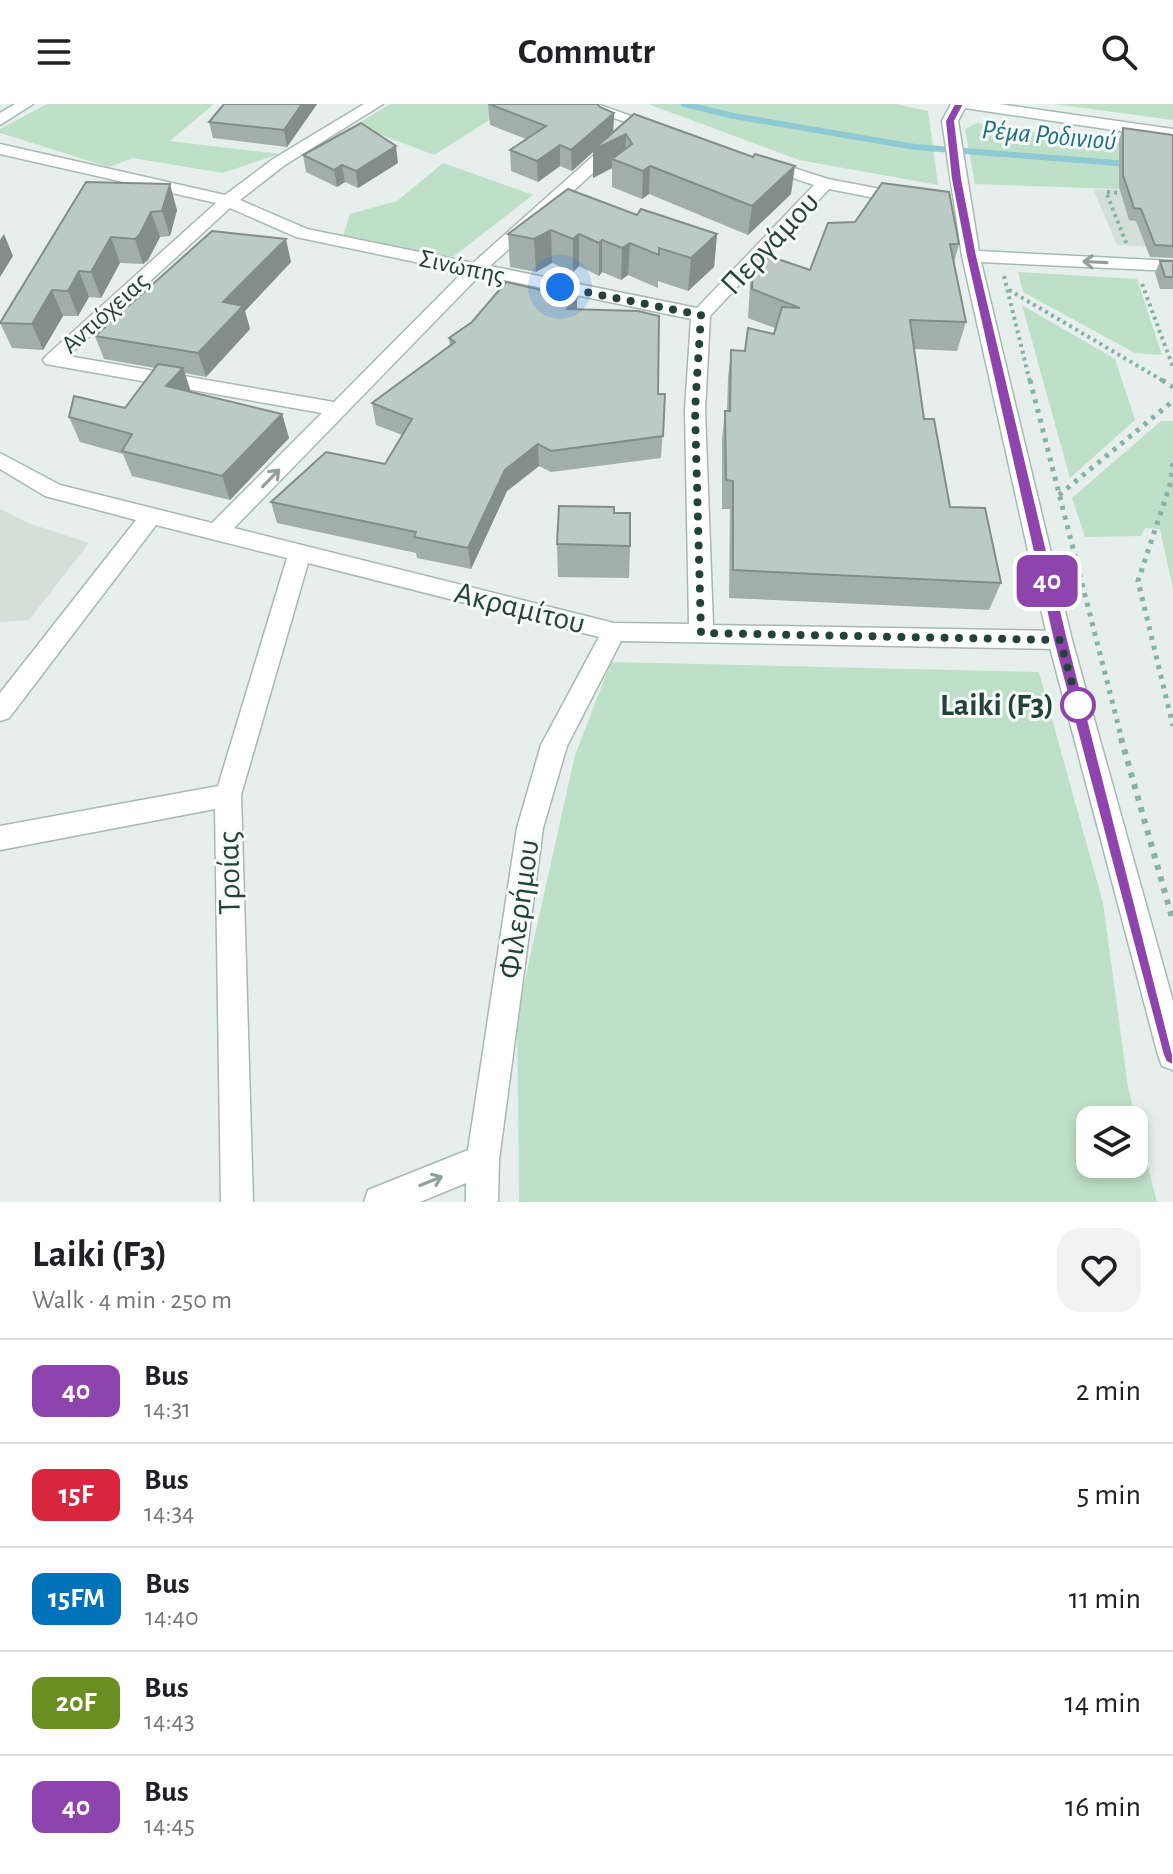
<!DOCTYPE html>
<meta charset="utf-8">
<style>
:root{--surface:#fff;--page:#f2f2f2;--text:#202124;--muted:#757577;--line:#e0e0e0}
body{margin:0;font-family:"Alegreya Sans",sans-serif;background:var(--page);color:var(--text);height:100vh;display:flex;flex-direction:column;font-size:30px;white-space:nowrap}
*{box-sizing:border-box;margin:0}
p{font-size:26px;color:var(--muted)}
.icon{flex:none;width:44px;height:44px;fill:none;stroke:currentColor;stroke-width:2;stroke-linecap:round;stroke-linejoin:round}
.map{position:relative;height:1098px;overflow:hidden}
.side{display:flex;flex-direction:column;background:var(--surface);flex:1}
.side>*{flex:none}
.badge{padding:0 16px;border-radius:12px;font-size:28px;line-height:52px}
.buttons{position:absolute;left:1076px;top:1002px;display:grid;gap:16px}
.buttons a{display:grid;place-items:center;width:72px;height:72px;border-radius:16px;background:var(--surface);box-shadow:0 4px 12px #0003;font-size:40px}
.you{position:absolute;width:40px;height:40px;margin:-20px;border:6px solid #fff;border-radius:50%;background:#1a73e8;box-shadow:0 0 0 12px #1a73e833}
.map>.badge{position:absolute;translate:-50% -50%;box-shadow:0 0 0 4px #fff}
.round{display:grid;place-items:center;flex:none;width:84px;height:84px;border-radius:24px;background:var(--page)}
.summary{display:flex;align-items:center;justify-content:space-between;height:136px;padding:0 32px}
h1{font-size:38px;font-weight:700;line-height:60px}
ul{padding:0;list-style:none}
li{display:flex;align-items:center;gap:24px;height:104px;padding:0 32px;border-top:2px solid var(--line)}
li div{flex:1}
li b{display:block;font-size:30px}
li em{font-style:normal}
li .badge{min-width:88px;font-weight:700;text-align:center}
header{display:flex;justify-content:space-between;align-items:center;height:104px;padding:0 32px;background:var(--surface);font-size:36px;font-weight:700}
.map>svg:first-child{display:block}
.built{fill:#d4dfda}
.green{fill:#bfe0c8;fill-rule:evenodd}
.lines{fill:none;stroke-linecap:round;stroke-linejoin:round}
.stream{stroke:#8ec9d4;stroke-width:6}
.minor-casing{stroke:#a8b8b2;stroke-width:3}
.secondary-casing{stroke:#a4bbb3;stroke-width:3}
.path-far2{stroke:#86b3a5;stroke-width:4;stroke-dasharray:3 4;stroke-linecap:butt}
.path-far1{stroke:#86b3a5;stroke-width:5;stroke-dasharray:4 6;stroke-linecap:butt}
.path{stroke:#86b3a5;stroke-width:6;stroke-dasharray:5 7;stroke-linecap:butt}
.minor{fill:#fff;fill-rule:evenodd}
.secondary{fill:#fff;fill-rule:evenodd}
.wall{fill:#a1aea9}
.shaded-wall{fill:#838d89}
.building{fill:#bbcac4;stroke:#838d89;stroke-width:2}
.oneway{stroke:#92a09c}
.line{fill:#8e44ad;stroke:#fff;stroke-width:2}
.walk{stroke:#24423a;stroke-width:8;stroke-dasharray:0 14.4}
.stop-dot{fill:#fff;stroke:#8e44ad;stroke-width:4}
.labels{text-anchor:middle;dominant-baseline:central;stroke-width:6;stroke-linejoin:round;paint-order:stroke}
.far-street-label{font-size:26px;fill:#24423a;stroke:#f7fbf9}
.far-water-label{font-size:28px;font-style:italic;fill:#1c6f80;stroke:#f7fbf9}
.street-label{font-size:32px;fill:#24423a;stroke:#f7fbf9}
.stop-label{font-size:32px;font-weight:bold;fill:#24423a;stroke:#f7fbf9;text-anchor:end}
</style>
<header><svg class="icon" aria-label="menu" viewBox="0 0 24 24"><path d="M4 6h16M4 12h16M4 18h16"/></svg>Commutr<svg class="icon" aria-label="search" viewBox="0 0 24 24"><circle cx="10" cy="10" r="6"/><path d="M15 15l6 6"/></svg></header>
<div class="map">
<svg width="1173" height="1098" viewBox="0 0 1173 1098">
<rect width="100%" height="100%" fill="#e6efeb"/>
<g class="built">
<polygon points="1093,85 1173,87 1173,144 1117,141"/>
<polygon points="0,405 28,419 89,439 29,516 0,518"/>
</g>
<g class="green">
<polygon points="47,0 214,0 170,37 279,50 223,69 133,54 109,63 0,29 0,25"/>
<polygon points="390,0 515,0 434,51 356,21"/>
<polygon points="648,0 896,0 928,7 938,81 799,56"/>
<polygon points="1054,0 1173,0 1173,16"/>
<polygon points="977,19 1100,38 1173,40 1173,87 975,80 965,25"/>
<polygon points="443,59 533,91 449,156 343,132 350,110 397,97"/>
<polygon points="1018,168 1137,175 1162,251 1135,249 1023,188"/>
<polygon points="1022,201 1115,255 1135,316 1070,374"/>
<polygon points="1161,317 1173,317 1173,485 1160,425 1145,424 1141,432 1085,433 1072,394"/>
<path d="M611 558 1039 568 1103 799 1128 983 1157 1098H519L517 912 575 651ZM1090 1016H1134V1060H1090Z"/>
</g>
<g class="lines">
<polyline class="stream" points="684,0 734,12 915,43 1128,60"/>
<defs>
<g id="minor">
<polygon points="15,0 33,0 0,21 0,9"/>
<path d="M364 0H383L285 61 240 96 307 125 473 159 611 36 617 34 625 39 623 42 490 162 697 204 814 81 757 62V56L763 54 828 75 912 91 914 95 912 99 906 100 829 85 710 212 705 306 713 521 1060 527 1068 529 1072 536 1068 543 1060 545 621 537 567 642 543 724 499 1056 498 1098H466V1079L420 1098H364L368 1086 468 1046 517 724 541 641 599 533 308 459 241 691 253 1098H221L215 705 0 746V722L218 682 287 454 156 421 9 614 0 617V589L136 416 45 392 0 365V349L60 381 212 419 322 309 46 260 43 256 46 252 216 99 0 50V40L225 91 273 55ZM230 104 296 133 463 168 334 298 68 252ZM480 171 691 215 685 306 689 520 614 519 234 424Z"/>
<polygon points="574,0 597,0 668,25 666,28 654,28"/>
</g>
<polygon id="secondary" points="951,0 999,0 1173,25 1173,35 965,4 958,17 979,147 1173,157 1173,167 981,158 1072,536 1173,897 1173,966 1162,962 1158,951 1048,536 962,152 942,17"/>
</defs>
<use href="#minor" class="minor-casing"/>
<use href="#secondary" class="secondary-casing"/>
<g class="path-far2">
<polyline points="1124,89 1106,88 1127,141"/>
<polyline points="1004,172 1030,278"/>
<polyline points="1142,180 1173,263"/>
<polyline points="1009,186 1165,278"/>
</g>
<g class="path-far1">
<polyline points="1030,276 1122,636"/>
<polyline points="1162,276 1173,283"/>
<polyline points="1173,359 1170,381 1138,477 1173,622"/>
<polyline points="1059,391 1173,297"/>
</g>
<polyline class="path" points="1121,634 1173,817"/>
<use href="#minor" class="minor"/>
<use href="#secondary" class="secondary"/>
</g>
<g class="wall">
<polygon points="224,0 317,0 287,43 213,34 209,18"/>
<polygon points="488,0 600,3 614,9 613,28 634,10 791,90 748,131 649,90 642,95 612,83 612,64 593,74 593,48 572,67 560,62 538,78 511,67 510,46 526,35 490,21"/>
<polygon points="1123,24 1173,31 1173,154 1150,153 1136,117 1129,116 1119,83 1119,36"/>
<polygon points="303,51 398,59 358,84 345,78 337,83 306,68"/>
<polygon points="86,78 177,106 170,132 160,133 148,156 143,160 120,159 101,194 89,193 78,212 63,212 43,246 12,244 0,219"/>
<polygon points="637,111 717,130 714,163 688,187 658,177 658,184 628,171 621,176 602,168 599,172 579,162 573,168 552,159 536,168 510,163 508,130"/>
<polygon points="855,118 959,140 954,159 966,218 957,247 914,245 924,315 950,403 1001,479 989,506 729,494 730,405 722,405 722,335 725,307 727,307 728,274 731,246 745,247 774,230 775,224 748,214 750,182 753,153 810,166"/>
<polygon points="1160,157 1173,157 1173,185 1160,185 1155,169"/>
<polygon points="291,158 245,207 250,225 206,273 185,269 191,288 282,310 289,334 230,396 132,372 123,350 80,338 69,313 125,304 155,264 104,255 95,232"/>
<polygon points="577,206 658,290 665,290 661,354 551,368 539,362 507,387 471,465 417,454 416,449 277,419 271,398 385,360 402,331 376,321 372,299 450,242 449,234"/>
<polygon points="614,409 630,442 629,474 558,473 557,440"/>
</g>
<g class="shaded-wall">
<polygon points="302,0 317,0 287,43 284,26"/>
<polygon points="614,9 613,30 626,30 625,58 612,55 612,64 593,74 593,48 572,67 571,46"/>
<polygon points="560,41 560,62 538,78 537,57"/>
<polygon points="396,42 398,59 358,84 356,67"/>
<polygon points="342,61 345,78 337,83 334,66"/>
<polygon points="650,62 649,90 642,95 643,67"/>
<polygon points="795,62 791,90 748,131 752,102"/>
<polygon points="170,80 177,106 170,132 162,107"/>
<polygon points="151,108 160,133 148,156 143,160 135,135"/>
<polygon points="551,126 552,159 536,168 534,135"/>
<polygon points="4,130 13,152 0,173 0,136"/>
<polygon points="579,130 579,162 573,168 573,135"/>
<polygon points="717,130 714,163 688,187 691,154"/>
<polygon points="111,133 120,159 101,194 91,168"/>
<polygon points="286,135 291,158 245,207 250,225 206,273 198,249 223,198"/>
<polygon points="602,136 602,168 599,172 599,139"/>
<polygon points="630,139 628,171 621,176 622,144"/>
<polygon points="79,167 89,193 78,212 68,187"/>
<polygon points="52,186 63,212 43,246 32,220"/>
<polygon points="577,194 577,215 567,205"/>
<polygon points="183,264 191,289 166,282"/>
<polygon points="282,310 289,334 230,396 222,372"/>
<polygon points="538,340 539,362 507,387 471,465 468,444 505,366"/>
</g>
<g class="building">
<polygon points="224,0 302,0 284,26 209,18"/>
<polygon points="489,0 597,0 600,3 614,9 571,46 560,41 537,57 510,46 546,22"/>
<polygon points="634,10 753,53 755,50 795,62 752,102 650,62 643,67 612,55 632,40 626,30 593,46"/>
<polygon points="361,19 396,42 356,67 342,61 334,66 303,51"/>
<polygon points="1123,24 1173,31 1173,142 1155,141 1141,105 1134,104 1123,71"/>
<polygon points="86,78 170,80 162,107 151,108 140,130 135,135 111,133 91,168 79,167 68,187 52,186 32,220 0,219"/>
<polygon points="882,79 949,88 959,140 950,140 966,218 910,216 924,315 934,315 950,403 985,404 1001,479 733,466 733,377 726,376 725,307 730,307 731,246 745,247 748,224 774,230 782,203 800,204 752,185 753,153 775,154 810,166 828,119 855,118"/>
<polygon points="568,85 637,111 641,105 717,130 691,154 659,144 659,151 630,139 622,144 602,136 599,139 579,130 573,135 551,126 534,135 508,130"/>
<polygon points="212,127 286,135 223,198 243,202 198,249 95,232"/>
<polygon points="1160,157 1173,157 1173,173 1165,173"/>
<polygon points="506,178 577,194 567,205 638,207 659,212 658,290 665,290 663,332 551,347 538,340 505,366 468,444 414,433 416,428 271,398 326,348 385,360 412,315 372,299 455,238 449,234 472,218"/>
<polygon points="158,260 183,264 166,282 282,310 222,372 122,347 132,330 69,313 74,292 125,304"/>
<polygon points="559,402 614,403 614,409 630,409 630,442 557,440"/>
</g>
<defs><path id="oneway-shaft" d="M-6 0H5M1.5-3L5.5 0L1.5 3" fill="none" stroke-width="1.6" stroke-linecap="round" stroke-linejoin="round" transform="scale(2)"/></defs>
<g class="oneway">
<use href="#oneway-shaft" transform="translate(1095 158) rotate(-177)"/>
<use href="#oneway-shaft" transform="translate(271 374) rotate(-46)"/>
<use href="#oneway-shaft" transform="translate(431 1077) rotate(-22)"/>
</g>
<polygon class="line" points="954,0 964,0 955,17 962,75 977,152 1068,536 1173,951 1173,961 1166,958 1163,951 1053,536 966,152 951,75 945,17"/>
<g class="lines">
<polyline class="walk" points="560,183 701,211 695,306 701,529 1060,536 1078,601"/>
</g>
<circle class="stop-dot" cx="1078" cy="601" r="16"/>
<g class="labels">
<g class="far-street-label">
<text transform="translate(462 163) rotate(12)">Σινώπης</text>
<text transform="translate(105 209) rotate(-42)">Αντιόχειας</text>
</g>
<g class="far-water-label">
<text transform="translate(1049 32) rotate(5)">Ρέμα Ροδινιού</text>
</g>
<g class="street-label">
<text transform="translate(770 139) rotate(-47)">Περγάμου</text>
<text transform="translate(520 504) rotate(14)">Ακραμίτου</text>
<text transform="translate(229 769) rotate(-91)">Τροίας</text>
<text transform="translate(519 805) rotate(-82)">Φιλερήμου</text>
</g>
<g class="stop-label">
<text x="1054" y="601">Laiki (F3)</text>
</g>
</g>
</svg>
<div class="buttons">
<a><svg class="icon" aria-label="layers" viewBox="0 0 24 24"><path d="M12 4l9 5-9 5-9-5zM3 14l9 5 9-5"/></svg></a>
</div>
<div class="you" style="left:560px;top:183px"></div>
<b class="badge" style="left:1047px;top:477px;background:#8e44ad;color:#fff">40</b>
</div>
<section class="side">
<div class="summary"><div><h1>Laiki (F3)</h1><p>Walk · 4 min · 250 m</p></div><a class="round"><svg class="icon" aria-label="heart" viewBox="0 0 24 24"><path d="M12 20l-8-8c-3-5 5-10 8-4 3-6 11-1 8 4z"/></svg></a></div>
<ul>
<li><span class="badge" style="background:#8e44ad;color:#fff">40</span><div><b>Bus</b><p>14:31</p></div><em>2 min</em></li>
<li><span class="badge" style="background:#d7263d;color:#fff">15F</span><div><b>Bus</b><p>14:34</p></div><em>5 min</em></li>
<li><span class="badge" style="background:#0072bc;color:#fff">15FM</span><div><b>Bus</b><p>14:40</p></div><em>11 min</em></li>
<li><span class="badge" style="background:#6b8e23;color:#fff">20F</span><div><b>Bus</b><p>14:43</p></div><em>14 min</em></li>
<li><span class="badge" style="background:#8e44ad;color:#fff">40</span><div><b>Bus</b><p>14:45</p></div><em>16 min</em></li>
</ul>
</section>
